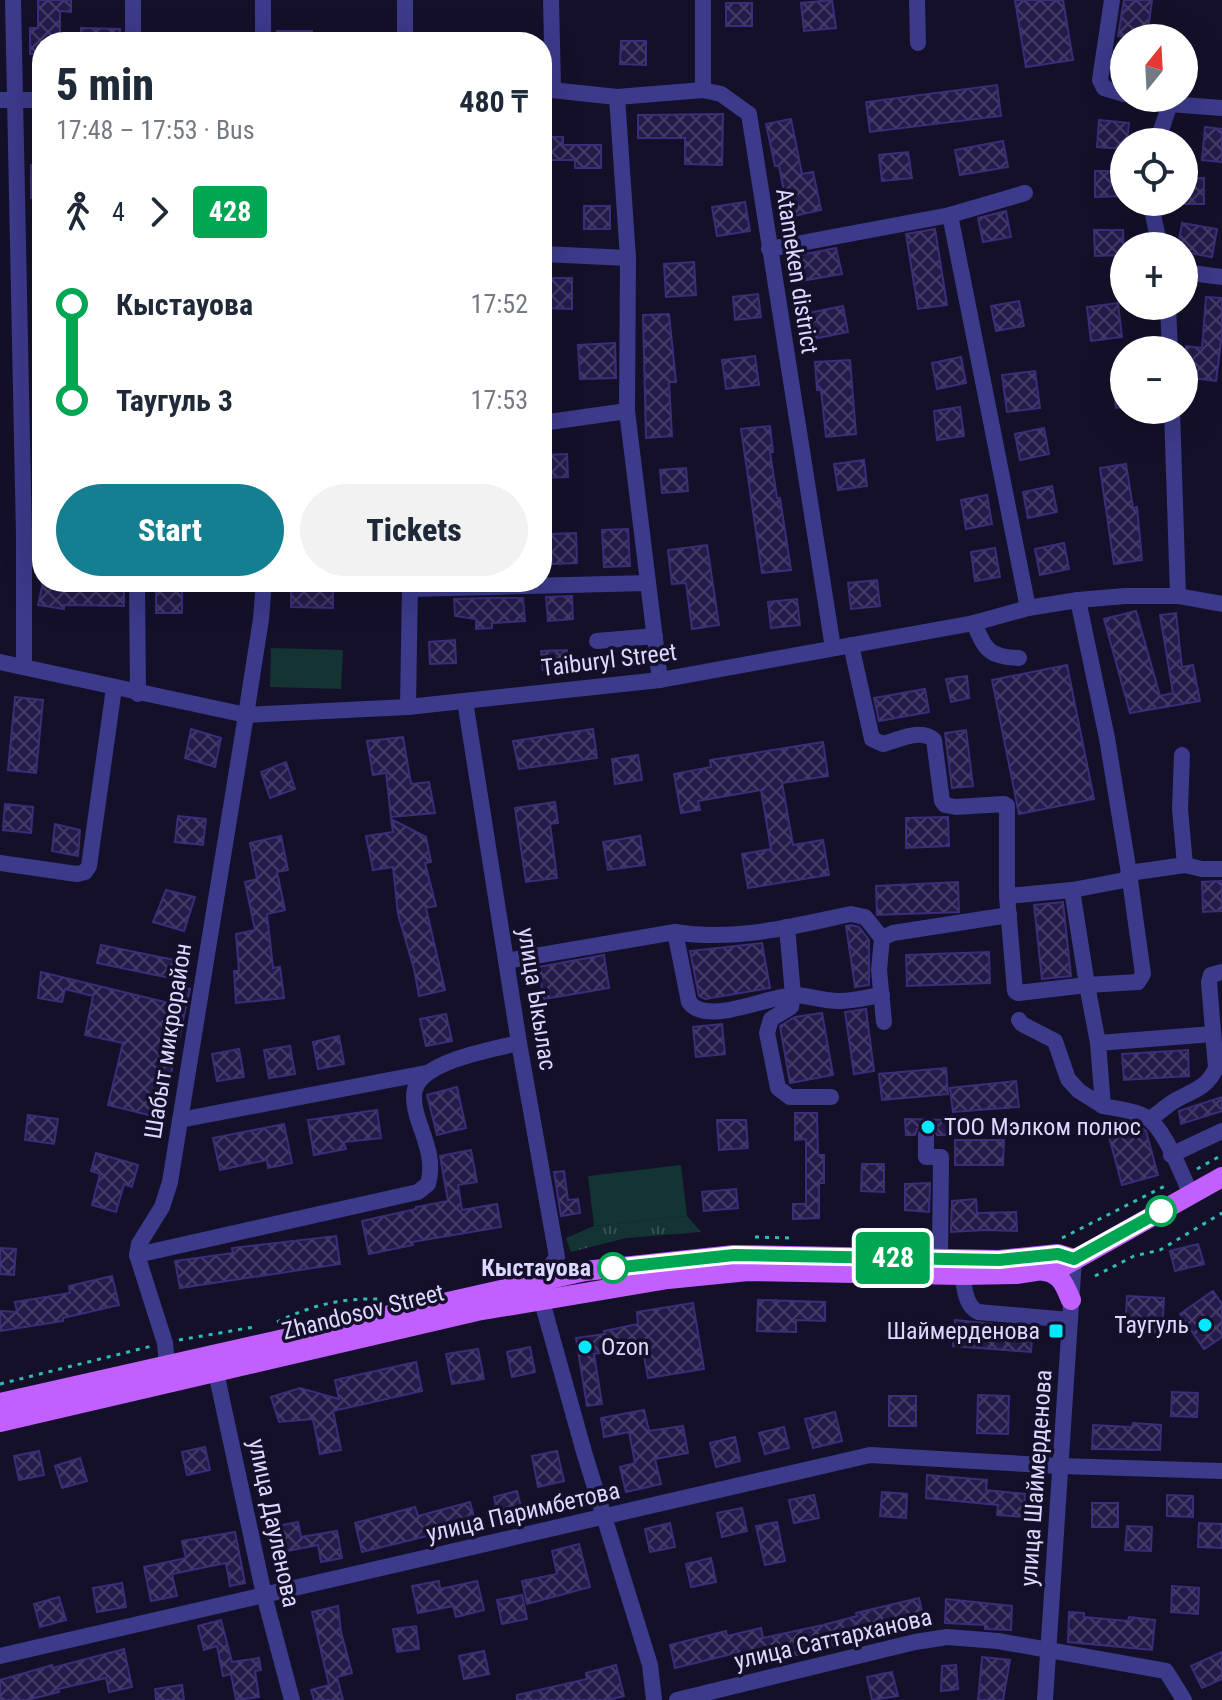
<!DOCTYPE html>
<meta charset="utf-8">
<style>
:root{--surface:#fff;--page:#f2f2f3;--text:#1f2937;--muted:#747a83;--accent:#137f91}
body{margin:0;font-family:"Roboto Condensed",sans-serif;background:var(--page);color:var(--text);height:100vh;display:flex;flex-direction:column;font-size:30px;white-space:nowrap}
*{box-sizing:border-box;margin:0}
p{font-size:26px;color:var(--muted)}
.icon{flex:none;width:44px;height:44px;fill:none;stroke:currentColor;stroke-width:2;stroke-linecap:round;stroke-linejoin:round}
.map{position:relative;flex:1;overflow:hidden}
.details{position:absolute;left:32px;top:32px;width:520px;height:560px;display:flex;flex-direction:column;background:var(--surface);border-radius:32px;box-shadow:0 8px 32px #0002}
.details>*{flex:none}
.badge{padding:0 16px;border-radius:6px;font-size:28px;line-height:52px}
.needle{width:52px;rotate:18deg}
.buttons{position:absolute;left:1110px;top:24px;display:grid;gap:16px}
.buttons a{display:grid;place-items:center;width:88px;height:88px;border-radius:50%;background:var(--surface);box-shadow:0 8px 32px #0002;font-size:40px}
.map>.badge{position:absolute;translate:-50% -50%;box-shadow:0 0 0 4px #fff}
.legs{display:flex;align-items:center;gap:12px;height:88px;padding:0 24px;font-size:26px}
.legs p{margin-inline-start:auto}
.head{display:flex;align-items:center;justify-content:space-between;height:136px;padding:0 24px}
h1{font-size:44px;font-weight:800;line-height:60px}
.action{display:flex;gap:16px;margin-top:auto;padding:16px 24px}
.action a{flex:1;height:92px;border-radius:48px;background:var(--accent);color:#fff;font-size:32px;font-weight:800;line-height:92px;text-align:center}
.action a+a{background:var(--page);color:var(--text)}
ul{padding:0 24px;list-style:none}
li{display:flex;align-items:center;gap:28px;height:96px;font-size:30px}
li i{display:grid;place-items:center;width:12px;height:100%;margin:0 10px;background:currentColor}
li i::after{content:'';width:20px;height:20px;margin:-10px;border:6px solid;border-radius:50%;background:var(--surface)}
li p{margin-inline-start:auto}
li:first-child i{background:linear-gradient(#0000 50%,currentColor 0)}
li:last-child i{background:linear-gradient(currentColor 50%,#0000 0)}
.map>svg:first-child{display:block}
.grass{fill:url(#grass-tufts)}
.green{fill:#133432}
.building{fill:url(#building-cross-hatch);stroke:#3b2d78;stroke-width:2}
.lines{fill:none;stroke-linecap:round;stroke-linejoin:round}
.path{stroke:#2dbeb4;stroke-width:3;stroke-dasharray:4 6;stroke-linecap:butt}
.minor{stroke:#3c3a8a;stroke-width:16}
.major{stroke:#c25fff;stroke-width:20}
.line-1-casing{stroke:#fff;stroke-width:18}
.line-1{stroke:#00a651;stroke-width:12}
.poi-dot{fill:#04e8ff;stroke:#14102a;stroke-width:3}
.stop-1-dot{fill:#fff;stroke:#00a651;stroke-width:4}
.labels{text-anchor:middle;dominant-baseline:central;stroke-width:7;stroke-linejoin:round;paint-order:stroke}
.street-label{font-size:24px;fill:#dcd8ff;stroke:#14102a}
.poi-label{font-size:24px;fill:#dcd8ff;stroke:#14102a;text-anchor:start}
.stop-label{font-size:24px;font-weight:bold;fill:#dcd8ff;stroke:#14102a;text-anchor:end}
</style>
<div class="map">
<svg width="1222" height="1700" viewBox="0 0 1222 1700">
<defs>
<pattern id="grass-tufts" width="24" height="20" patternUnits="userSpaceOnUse" patternTransform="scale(2)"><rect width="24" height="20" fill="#133432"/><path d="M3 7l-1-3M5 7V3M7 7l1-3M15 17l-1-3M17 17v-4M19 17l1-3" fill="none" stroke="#355151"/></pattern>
<pattern id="building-cross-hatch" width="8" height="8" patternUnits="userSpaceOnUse" patternTransform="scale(2)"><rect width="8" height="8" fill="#251b4b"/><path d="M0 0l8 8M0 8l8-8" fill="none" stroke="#443b66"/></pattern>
</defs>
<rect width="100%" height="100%" fill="#14102a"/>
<polygon class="grass" points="687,1216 701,1232 626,1238 571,1252 566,1238 594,1226"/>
<g class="green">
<polygon points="271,648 343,650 341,689 270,687"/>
<polygon points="681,1165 687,1216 594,1226 588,1176"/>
</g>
<g class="building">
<polygon points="38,0 71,0 71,12 60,11 60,42 42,42 42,54 30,54 30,28 38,28"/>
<polygon points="832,0 836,28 804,31 801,3"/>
<polygon points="1015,0 1063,0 1073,60 1026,67"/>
<polygon points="1124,0 1152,0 1147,38 1118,36"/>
<rect x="726" y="3" width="26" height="23"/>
<polygon points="81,28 120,29 120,42 81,42"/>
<polygon points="277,31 312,31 312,42 276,42"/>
<polygon points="621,41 646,41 646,65 620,64"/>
<polygon points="997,85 1001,116 870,132 866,102"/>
<polygon points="723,114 722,165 685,164 685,138 638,138 638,115"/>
<polygon points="791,119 802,174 813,172 821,210 789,217 779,166 775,166 766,124"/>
<polygon points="1099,120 1129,123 1127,142 1124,142 1124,149 1097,147"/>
<polygon points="1205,127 1222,129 1222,162 1202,160"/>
<polygon points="542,137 563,137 563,145 601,145 601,168 575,168 575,160 542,160"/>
<polygon points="1003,141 1008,167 960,175 955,150"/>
<polygon points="908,152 912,178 882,181 879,155"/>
<rect x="31" y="165" width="11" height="33"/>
<polygon points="1095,171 1124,171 1124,196 1095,197"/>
<rect x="1184" y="178" width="20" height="26"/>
<polygon points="745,202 750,231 717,236 712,207"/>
<rect x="584" y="206" width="26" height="23"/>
<polygon points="1006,211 1011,237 983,242 978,218"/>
<polygon points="1182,223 1217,229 1212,257 1184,252 1184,246 1178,246"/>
<polygon points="935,229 947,305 918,309 906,234"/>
<polygon points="1094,230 1123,230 1124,255 1095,256"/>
<polygon points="836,248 842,274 801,281 796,256"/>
<polygon points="694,262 696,295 666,297 664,264"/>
<polygon points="542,278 572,278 572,309 542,308"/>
<polygon points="758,294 761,317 735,320 733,297"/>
<polygon points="1206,297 1222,298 1222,334 1216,381 1184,377 1186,346 1202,348"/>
<polygon points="1019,301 1024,326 996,331 991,306"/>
<polygon points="1118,303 1122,337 1091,341 1087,307"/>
<polygon points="843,306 848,332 813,339 808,313"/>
<polygon points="669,314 676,382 669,382 672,436 646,438 643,315"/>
<polygon points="615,343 616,378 580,379 578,345"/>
<polygon points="755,356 759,385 726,389 722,360"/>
<polygon points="961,357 966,383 937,389 932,363"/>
<polygon points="850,360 856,434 826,437 821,390 817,390 815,362"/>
<polygon points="1124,368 1124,407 1116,408 1112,369"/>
<polygon points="1035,371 1040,408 1007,412 1002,375"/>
<polygon points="960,407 964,436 937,440 934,411"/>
<polygon points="770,426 773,452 770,452 777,498 780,498 791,570 762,573 741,429"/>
<polygon points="1044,428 1049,454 1020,460 1015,434"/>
<polygon points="567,454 568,477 542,478 542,455"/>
<polygon points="864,460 867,486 838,490 834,464"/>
<polygon points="1126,464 1133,508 1137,507 1142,560 1114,564 1100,468"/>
<polygon points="686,468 688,491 662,493 660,470"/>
<polygon points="1052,486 1057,512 1028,518 1023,492"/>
<polygon points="987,495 992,524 966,529 961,500"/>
<polygon points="628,529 630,566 604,567 602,530"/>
<polygon points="576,533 577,563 552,564 550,534"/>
<polygon points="1064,543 1069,569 1040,575 1035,549"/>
<polygon points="707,545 719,625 692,629 686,583 672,584 668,550"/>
<polygon points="995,548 1000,577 975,581 971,552"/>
<polygon points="877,580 880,606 851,609 848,583"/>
<polygon points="43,582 124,582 124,606 64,605 64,609 38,605"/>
<polygon points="291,582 333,582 333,608 291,607"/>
<rect x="156" y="590" width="26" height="23"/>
<polygon points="572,596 573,619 548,621 546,597"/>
<polygon points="490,598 523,598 525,621 492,623 492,628 476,629 476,619 455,616 454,599"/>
<polygon points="797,599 800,625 771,628 768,602"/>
<polygon points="1136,611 1160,696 1173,693 1160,615 1176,613 1182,667 1193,665 1200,701 1130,713 1104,619"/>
<polygon points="455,640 456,663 430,664 429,642"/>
<polygon points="567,650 568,668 543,670 541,651"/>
<polygon points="1067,665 1094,799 1019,814 992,680"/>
<polygon points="967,676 969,698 951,702 946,679"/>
<polygon points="925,689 929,712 879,721 874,698"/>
<polygon points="15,697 43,700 36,773 8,770"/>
<polygon points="191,729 221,738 215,767 185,758"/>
<polygon points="593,729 597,758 519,769 513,741"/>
<polygon points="966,730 973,786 952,788 945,733"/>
<polygon points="403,737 411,784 429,782 435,813 391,817 386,773 373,775 367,741"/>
<polygon points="823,742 828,776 782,783 793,845 823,840 829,875 748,888 742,854 771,849 761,790 698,801 700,810 681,813 674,774 711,767 710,760"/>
<polygon points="638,755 642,780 615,784 612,759"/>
<polygon points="286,762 295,789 270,798 261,772"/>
<polygon points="555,802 558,823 550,824 557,878 526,882 515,808"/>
<polygon points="5,804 33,807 31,833 3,830"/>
<polygon points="178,816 206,819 203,845 175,842"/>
<polygon points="948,817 949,846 906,848 906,818"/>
<polygon points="391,819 426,837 431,862 425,863 436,906 426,908 445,990 419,996 414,969 398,914 393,867 373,870 366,836 393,832"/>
<polygon points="55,824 80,830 78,856 52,851"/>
<polygon points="281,836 288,870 277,872 285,910 267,914 273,968 280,967 284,998 236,1003 234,971 239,971 236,934 255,930 245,882 257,879 250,843"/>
<polygon points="640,836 645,865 608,870 603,842"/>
<polygon points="1222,881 1222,911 1203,912 1202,882"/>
<polygon points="958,882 959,912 877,915 876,886"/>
<polygon points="166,890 195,897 184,931 153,922"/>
<polygon points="1063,902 1071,976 1042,979 1034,905"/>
<polygon points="851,925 859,927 869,940 869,985 855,987 846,926"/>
<polygon points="762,943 770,988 705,999 699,996 690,951"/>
<polygon points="101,945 189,963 185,981 97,963"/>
<polygon points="989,952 990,983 907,986 906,955"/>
<polygon points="604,955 609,988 544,999 538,967"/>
<polygon points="41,972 173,1004 177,986 190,989 161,1118 108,1105 123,1043 85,1035 93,996 65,989 62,1002 38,998"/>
<polygon points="866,1009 874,1071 854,1074 845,1012"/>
<polygon points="822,1013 833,1075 790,1083 780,1026 795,1017"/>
<polygon points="446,1014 452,1041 426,1046 420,1019"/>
<polygon points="722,1024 725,1054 696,1057 693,1027"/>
<polygon points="339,1036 344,1064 318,1069 313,1042"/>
<polygon points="290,1046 295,1074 269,1078 264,1050"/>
<polygon points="239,1049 244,1077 217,1081 212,1054"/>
<polygon points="1188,1050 1189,1076 1124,1080 1122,1054"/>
<polygon points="946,1068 948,1094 882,1100 879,1074"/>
<polygon points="1016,1081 1019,1107 953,1112 950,1088"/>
<polygon points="457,1087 466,1128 437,1135 427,1095"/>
<polygon points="1222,1097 1222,1111 1181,1124 1179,1111"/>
<polygon points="377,1110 381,1138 344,1142 346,1149 314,1155 308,1120"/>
<polygon points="795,1113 817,1113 818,1155 824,1155 824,1183 819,1183 819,1218 793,1219 793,1204 806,1204 806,1139 795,1140"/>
<polygon points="28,1115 58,1119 54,1144 25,1140"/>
<polygon points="905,1119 950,1120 950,1135 937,1135 932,1126 925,1124 917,1129 915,1135 906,1135"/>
<polygon points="717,1120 746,1120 748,1148 719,1150"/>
<polygon points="284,1124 292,1163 268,1168 267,1160 220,1170 213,1138"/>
<polygon points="1138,1125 1146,1131 1158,1175 1122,1185 1108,1133"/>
<polygon points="955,1140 1004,1140 1003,1165 955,1165"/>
<polygon points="471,1150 477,1182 458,1185 462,1210 497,1204 501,1227 412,1242 413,1245 369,1254 362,1221 416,1209 416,1207 448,1201 440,1156"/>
<polygon points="96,1153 138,1165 132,1187 124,1184 116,1212 92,1205 100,1174 91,1171"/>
<polygon points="862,1164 884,1164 884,1192 861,1191"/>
<polygon points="564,1171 568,1200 578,1199 580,1213 561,1216 554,1172"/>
<polygon points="930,1183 929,1212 905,1210 905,1184"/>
<polygon points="736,1189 738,1208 704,1211 702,1192"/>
<polygon points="976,1199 977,1213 1016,1212 1017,1231 985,1230 951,1232 952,1201"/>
<polygon points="336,1236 340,1264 180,1288 175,1261 233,1253 232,1248"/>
<polygon points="1198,1244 1204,1264 1175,1271 1170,1251"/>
<polygon points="0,1248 16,1249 14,1275 0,1274"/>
<polygon points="112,1276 119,1305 63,1318 63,1321 0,1331 0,1311 17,1312 15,1302 70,1293 69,1286"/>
<polygon points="1213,1291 1222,1304 1222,1337 1204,1349 1180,1314"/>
<polygon points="1127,1296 1164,1298 1162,1333 1125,1331"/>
<polygon points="758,1300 825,1302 825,1321 796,1320 796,1332 757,1331"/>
<polygon points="693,1303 704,1369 648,1378 642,1345 594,1354 602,1404 587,1406 576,1338 605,1334 604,1331 638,1324 637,1312"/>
<polygon points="955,1320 1033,1328 1031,1352 953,1346"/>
<polygon points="530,1347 535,1372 512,1377 507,1352"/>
<polygon points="478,1349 484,1379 452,1384 446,1354"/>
<polygon points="416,1362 422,1391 333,1411 341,1450 320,1454 313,1419 279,1422 271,1397 300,1388 339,1399 335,1380"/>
<polygon points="1172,1392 1198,1393 1197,1417 1171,1416"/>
<polygon points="978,1395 1009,1396 1008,1434 977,1433"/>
<rect x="889" y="1396" width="27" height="30"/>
<polygon points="644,1410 649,1431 683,1426 688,1453 655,1459 661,1484 626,1492 620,1467 635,1463 629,1432 604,1437 601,1418"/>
<polygon points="835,1412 842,1441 813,1448 805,1419"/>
<polygon points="1133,1423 1161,1425 1160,1450 1092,1449 1093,1425 1132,1427"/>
<polygon points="784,1427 789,1448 765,1454 759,1433"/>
<polygon points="735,1437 740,1461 716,1467 710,1443"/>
<polygon points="205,1447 210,1470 187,1475 182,1452"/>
<polygon points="39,1451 44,1475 19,1480 14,1456"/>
<polygon points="557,1451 564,1481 538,1487 532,1456"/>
<polygon points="80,1458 87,1481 62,1488 55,1466"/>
<polygon points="927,1475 987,1480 986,1490 1025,1494 1023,1517 997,1515 998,1505 926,1498"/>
<polygon points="517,1491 522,1511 498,1517 494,1497"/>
<polygon points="882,1492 907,1494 906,1518 880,1516"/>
<polygon points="814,1495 819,1518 794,1523 789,1500"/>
<polygon points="1167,1495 1193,1496 1193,1517 1167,1516"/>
<polygon points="470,1502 476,1524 362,1552 355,1523 415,1507 418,1516"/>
<rect x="1092" y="1503" width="26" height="24"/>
<polygon points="742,1508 747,1531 722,1537 717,1513"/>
<polygon points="298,1522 301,1537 337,1531 342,1558 321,1562 318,1545 272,1554 267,1528"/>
<polygon points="777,1522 785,1561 765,1565 756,1526"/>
<polygon points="670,1523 675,1547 650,1552 645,1529"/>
<polygon points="1199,1523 1222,1524 1222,1548 1198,1547"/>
<polygon points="1127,1526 1152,1527 1151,1551 1125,1550"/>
<polygon points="235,1532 245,1583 230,1586 226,1563 172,1574 177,1596 151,1601 144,1567 186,1558 182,1541"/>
<polygon points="579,1544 590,1587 527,1604 522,1581 557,1574 552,1551"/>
<polygon points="711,1558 716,1582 691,1587 686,1564"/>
<polygon points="439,1581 440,1589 477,1581 484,1610 456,1617 453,1606 418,1613 412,1586"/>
<polygon points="122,1583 126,1607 97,1612 93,1588"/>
<polygon points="1172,1586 1199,1588 1198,1614 1171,1612"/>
<polygon points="522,1595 527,1619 502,1624 497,1600"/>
<polygon points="59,1597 66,1620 40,1627 34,1604"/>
<polygon points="919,1598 924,1621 785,1658 783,1648 741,1657 740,1652 675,1668 670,1645 726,1631 727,1636 761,1628 763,1638 823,1625 857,1616 856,1613"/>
<polygon points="946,1599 1012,1606 1011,1630 985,1629 985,1625 945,1623"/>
<polygon points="338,1606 341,1632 352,1673 337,1677 343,1700 314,1700 311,1690 329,1685 312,1612"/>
<polygon points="1069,1612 1084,1613 1084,1617 1128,1621 1129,1617 1155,1620 1152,1650 1068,1642"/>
<polygon points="221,1620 232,1662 259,1658 261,1670 255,1671 259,1697 236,1700 231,1674 223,1676 217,1646 204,1650 198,1626"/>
<polygon points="416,1626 419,1649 397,1652 393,1629"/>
<polygon points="124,1649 132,1687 109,1692 106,1678 58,1689 59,1692 27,1700 0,1700 0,1680 52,1665 52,1668"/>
<polygon points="484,1651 489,1674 464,1679 459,1656"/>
<polygon points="1222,1652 1222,1679 1202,1688 1191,1666"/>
<polygon points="982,1657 1010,1660 1003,1700 978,1700"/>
<polygon points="616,1665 624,1696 608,1700 517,1700 517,1695 587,1679 586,1673"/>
<polygon points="956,1665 958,1689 941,1691 942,1666"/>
<polygon points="892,1672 898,1696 872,1700 867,1677"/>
<polygon points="182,1685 184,1700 156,1700 155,1689"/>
</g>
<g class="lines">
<g class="path">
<polyline points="1197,1169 1222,1155"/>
<polyline points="755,1237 791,1238"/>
<polyline points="1062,1238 1169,1184"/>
<polyline points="513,1268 533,1263"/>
<polyline points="1095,1276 1134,1256 1160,1250 1222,1213"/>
<path d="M277 1322C312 1305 341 1298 381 1299"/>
<polyline points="179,1340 254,1327"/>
<polyline points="0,1384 152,1346"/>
</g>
<g class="minor">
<polyline points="13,0 24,536 24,667"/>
<polyline points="405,0 405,42"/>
<polyline points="551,0 553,88"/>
<polyline points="703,0 703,90"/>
<polyline points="917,0 918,43"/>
<polyline points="1112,0 1100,80 1104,88 1124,94"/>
<polyline points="133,42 133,0"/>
<polyline points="263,42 263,0"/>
<polyline points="542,89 617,97 703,90 721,94 749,114 833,648"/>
<polyline points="617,97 628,258 627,411 660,680"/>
<polyline points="1143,98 1170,104 1222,108"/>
<polyline points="0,100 42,100"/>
<polyline points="1157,142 1170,104"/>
<polyline points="1150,202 1160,246"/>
<polyline points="950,215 1028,608"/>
<polyline points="769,249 950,215 1025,193"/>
<polyline points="542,254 628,258"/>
<polyline points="1184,272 1222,277"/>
<polyline points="1168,306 1170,350"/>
<polyline points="1172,410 1178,596"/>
<polyline points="542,423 627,411"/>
<polyline points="137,582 138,694"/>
<polyline points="410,589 648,583"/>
<path d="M974 623C985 650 989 657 1019 658"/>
<polyline points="597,641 655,636"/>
<path d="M851 645 872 739 883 744C899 740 920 728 934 740L942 801 945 805 956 807 1004 804 1007 806V896L1015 991 1018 993 1087 985 1098 1043 1103 1106C1117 1109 1134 1110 1146 1117 1165 1128 1181 1174 1191 1194"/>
<polyline points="0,662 246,715 408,707 660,680 974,623 1028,608 1078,600 1125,596 1178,596 1222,604"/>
<polyline points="465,701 519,1043 557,1257 539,1281 541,1298 584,1452 650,1665 654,1700"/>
<polyline points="408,707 410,582"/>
<polyline points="0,863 77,874 85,872 89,866 114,688"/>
<polyline points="1185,865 1202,869 1222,869"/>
<polyline points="1072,890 1087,985 1138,982 1143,974 1129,873 1185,865 1180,809 1182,755"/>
<polyline points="1007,896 1072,890 1125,880 1129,873 1107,738 1078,600"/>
<polyline points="787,927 793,995 791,1007 771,1019 767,1033 778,1088 790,1097 831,1097"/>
<path d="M675 932 689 1002C707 1027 769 995 796 995 810 996 824 1001 839 1001 853 1001 868 997 882 995"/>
<path d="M506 961 675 932C735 942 794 926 851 914L865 917 882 938"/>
<polyline points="1019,1020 1022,1024 1055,1041 1068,1079 1079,1091 1103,1106"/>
<polyline points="884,1022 879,970 882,938 893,933 1009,915"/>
<polyline points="1098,1043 1213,1034"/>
<path d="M1150 1119C1159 1113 1167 1105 1176 1100 1194 1090 1207 1088 1216 1068L1209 982 1211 975 1222 972"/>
<polyline points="180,1120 426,1073"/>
<polyline points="926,1135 926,1157 941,1157 940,1260"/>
<polyline points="1171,1155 1222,1131"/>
<path d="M137 1255 418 1192 428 1184C434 1163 427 1145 420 1125 416 1114 412 1100 415 1089 424 1061 493 1049 519 1043"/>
<path d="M962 1275C965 1289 965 1305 978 1312L1070 1320"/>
<polyline points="214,1363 264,1595 292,1700"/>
<polyline points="167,1365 165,1343 137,1255 139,1244 162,1207 170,1182 246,715 261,619 264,582"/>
<polyline points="0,1656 870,1455 1061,1466 1222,1471"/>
<polyline points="677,1700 915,1642 947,1637 998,1641 1166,1671 1184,1700"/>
<polyline points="1045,1700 1074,1259"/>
</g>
<g class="major">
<path d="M1044 1271C1061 1273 1065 1286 1071 1300"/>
<polyline points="0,1403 585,1271 734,1255 999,1260 1058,1254 1074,1259"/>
<polyline points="0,1422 477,1311 668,1279 748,1271 962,1275 1016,1274 1062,1267 1222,1177"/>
</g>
</g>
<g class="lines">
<defs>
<polyline id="line-1" points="613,1268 734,1255 999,1260 1058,1254 1074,1259 1161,1211"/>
</defs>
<use href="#line-1" class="line-1-casing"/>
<use href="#line-1" class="line-1"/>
</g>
<g class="poi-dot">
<circle cx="928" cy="1127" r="8"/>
<circle cx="1205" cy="1325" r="8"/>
<rect x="1048" y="1323" width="16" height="16" rx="4"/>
<circle cx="585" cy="1347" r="8"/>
</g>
<g class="stop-1-dot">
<circle cx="1161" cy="1211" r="14"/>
<circle cx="613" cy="1268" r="14"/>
</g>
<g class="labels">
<g class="street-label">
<text transform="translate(797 271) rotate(81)">Atameken district</text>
<text transform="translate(609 660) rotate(-7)">Taiburyl Street</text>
<text transform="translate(537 999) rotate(81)">улица Ыкылас</text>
<text transform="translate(168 1041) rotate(-81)">Шабыт микрорайон</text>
<text transform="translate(363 1312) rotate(-14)">Zhandosov Street</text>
<text transform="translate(1036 1478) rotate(-86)">улица Шаймерденова</text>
<text transform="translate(523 1512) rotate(-13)">улица Паримбетова</text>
<text transform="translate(274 1523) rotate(78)">улица Дауленова</text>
<text transform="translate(833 1639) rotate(-13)">улица Саттарханова</text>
</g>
<g class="poi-label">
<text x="944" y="1127">ТОО Мэлком полюс</text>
<text x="1189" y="1325" text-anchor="end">Таугуль</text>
<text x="1040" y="1331" text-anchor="end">Шаймерденова</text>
<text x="601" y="1347">Ozon</text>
</g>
<g class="stop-label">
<text x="591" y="1268">Кыстауова</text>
</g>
</g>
</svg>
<div class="buttons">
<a><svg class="needle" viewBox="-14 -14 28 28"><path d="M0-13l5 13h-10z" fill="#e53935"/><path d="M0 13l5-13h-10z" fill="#747a83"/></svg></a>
<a><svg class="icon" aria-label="locate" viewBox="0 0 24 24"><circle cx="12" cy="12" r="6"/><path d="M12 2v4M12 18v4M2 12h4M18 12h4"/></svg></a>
<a>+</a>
<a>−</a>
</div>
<b class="badge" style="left:893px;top:1258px;background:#00a651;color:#fff">428</b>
<section class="details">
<div class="head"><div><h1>5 min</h1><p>17:48 – 17:53 · Bus</p></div><b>480 ₸</b></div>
<div class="legs"><svg class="icon" aria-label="walk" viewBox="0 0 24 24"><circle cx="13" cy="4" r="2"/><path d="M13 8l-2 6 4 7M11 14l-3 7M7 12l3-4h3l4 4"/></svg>4<svg class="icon" aria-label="forward" viewBox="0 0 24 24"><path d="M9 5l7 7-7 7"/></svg><b class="badge" style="background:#00a651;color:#fff">428</b></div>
<ul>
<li><i style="color:#00a651"></i><b>Кыстауова</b><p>17:52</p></li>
<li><i style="color:#00a651"></i><b>Таугуль 3</b><p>17:53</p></li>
</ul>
<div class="action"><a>Start</a><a>Tickets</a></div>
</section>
</div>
